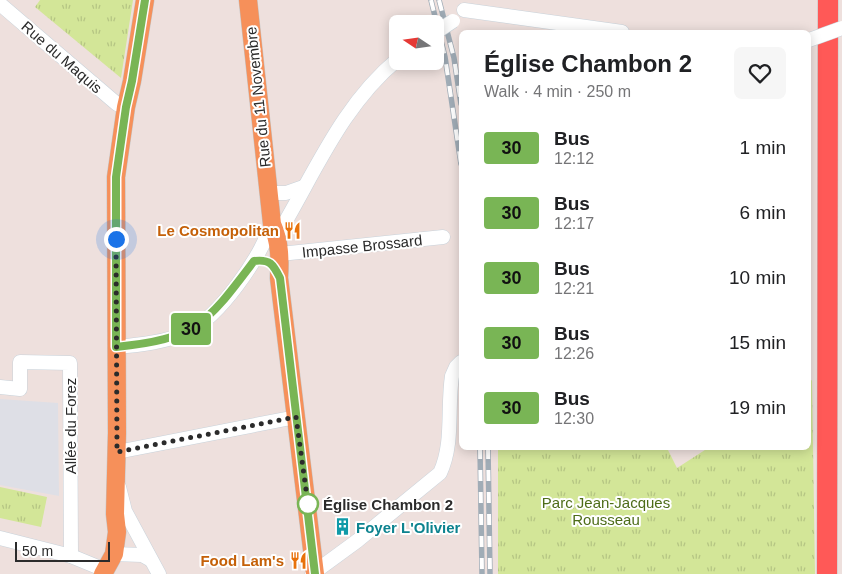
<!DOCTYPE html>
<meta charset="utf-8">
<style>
:root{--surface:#fff;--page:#f6f6f6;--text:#202124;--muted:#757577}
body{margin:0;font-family:Helvetica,sans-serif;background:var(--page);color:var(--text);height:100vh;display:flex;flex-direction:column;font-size:19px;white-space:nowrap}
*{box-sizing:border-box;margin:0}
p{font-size:16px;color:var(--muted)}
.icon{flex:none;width:28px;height:28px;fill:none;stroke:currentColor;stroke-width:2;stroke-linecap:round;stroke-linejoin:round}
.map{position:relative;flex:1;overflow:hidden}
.side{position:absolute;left:459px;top:30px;width:352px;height:420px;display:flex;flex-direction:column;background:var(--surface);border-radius:8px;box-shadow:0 2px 12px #0003}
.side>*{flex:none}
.badge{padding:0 10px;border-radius:4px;font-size:18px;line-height:32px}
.needle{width:32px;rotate:283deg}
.tools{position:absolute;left:389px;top:15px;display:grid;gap:10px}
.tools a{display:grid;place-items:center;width:55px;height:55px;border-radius:8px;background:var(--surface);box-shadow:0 2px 12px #0003;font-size:25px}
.scale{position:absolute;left:15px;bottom:12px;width:95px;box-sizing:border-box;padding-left:5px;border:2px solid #2b2b2b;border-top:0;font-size:14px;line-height:18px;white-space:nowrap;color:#2b2b2b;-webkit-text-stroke:4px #fff;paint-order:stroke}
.you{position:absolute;width:25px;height:25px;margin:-12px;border:4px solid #fff;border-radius:50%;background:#1a73e8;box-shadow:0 0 0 8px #1a73e833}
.map>.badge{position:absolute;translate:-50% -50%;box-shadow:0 0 0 2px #fff}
.round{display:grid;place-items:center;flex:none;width:52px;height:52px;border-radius:8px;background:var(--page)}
.overview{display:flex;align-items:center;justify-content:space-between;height:85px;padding:0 25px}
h1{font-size:24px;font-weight:700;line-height:38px}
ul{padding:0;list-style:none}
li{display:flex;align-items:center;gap:15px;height:65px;padding:0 25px}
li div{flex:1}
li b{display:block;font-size:19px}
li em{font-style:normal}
li .badge{min-width:55px;font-weight:700;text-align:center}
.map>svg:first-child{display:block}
.industrial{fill:#dedfe6}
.park{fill:url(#park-tufts)}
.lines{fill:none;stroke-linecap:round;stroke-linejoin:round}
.minor-casing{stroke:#c8d2da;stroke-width:15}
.major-casing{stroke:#c4c4c4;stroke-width:19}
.highway-casing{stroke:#c4c4c4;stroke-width:21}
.minor{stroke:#fff;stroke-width:14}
.major{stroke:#f6905a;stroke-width:18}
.highway{stroke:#ff5957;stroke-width:20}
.rail-casing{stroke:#a0acb6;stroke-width:5.5}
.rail{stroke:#fff;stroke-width:4;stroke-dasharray:11;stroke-linecap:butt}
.minor-bridge-casing{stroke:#c8d2da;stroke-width:15;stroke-linecap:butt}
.minor-bridge{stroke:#fff;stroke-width:14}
.line-casing{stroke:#fff;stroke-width:11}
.line{stroke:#79b555;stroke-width:8}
.walk{stroke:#2b2b2b;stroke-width:5;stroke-dasharray:0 9}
.stop-dot{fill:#fff;stroke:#79b555;stroke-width:2.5}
.labels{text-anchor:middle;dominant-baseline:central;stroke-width:4;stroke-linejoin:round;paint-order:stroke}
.street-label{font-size:15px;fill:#2b2b2b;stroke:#fff}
.food-label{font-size:15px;font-weight:bold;fill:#c56008;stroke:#fff;text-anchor:end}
.park-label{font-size:15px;fill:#4d6c18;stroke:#fff}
.stop-label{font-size:15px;font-weight:bold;fill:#2b2b2b;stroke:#fff;text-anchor:start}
.culture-label{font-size:15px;font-weight:bold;fill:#0d838f;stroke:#fff;text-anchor:start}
</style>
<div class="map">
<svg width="842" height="574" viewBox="0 0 842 574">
<defs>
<pattern id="park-tufts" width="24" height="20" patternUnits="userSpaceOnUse" patternTransform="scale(1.25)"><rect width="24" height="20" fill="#d3e698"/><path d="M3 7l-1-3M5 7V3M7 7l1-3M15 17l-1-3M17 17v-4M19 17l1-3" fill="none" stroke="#b5c583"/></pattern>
</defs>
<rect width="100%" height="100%" fill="#eee0dd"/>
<polygon class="industrial" points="0,399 58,403 59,496 0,485"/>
<g class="park">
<polygon points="40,0 133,0 121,78 35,7"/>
<polygon points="812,380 815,574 498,574 498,448 667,448 677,468 708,448 809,448 809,382"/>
<polygon points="0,487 47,497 41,527 0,518"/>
</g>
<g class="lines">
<defs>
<g id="minor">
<polyline points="0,4 117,104 126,107"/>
<polyline points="464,10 622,32"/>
<polyline points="269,193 286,193 303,187"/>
<path d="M277 236C314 175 341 106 398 59"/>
<polyline points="280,254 443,237"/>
<path d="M116 347C139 345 167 342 188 332 221 315 259 259 272 224"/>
<polyline points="0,387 20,389 20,362 70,363 71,556"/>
<polyline points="117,452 296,417"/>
<polyline points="119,487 125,511 159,574"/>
<polyline points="0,538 71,556 105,570"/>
<polyline points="114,554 142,555 151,560"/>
<path d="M312 574 357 541 440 473C454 443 447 408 452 376L456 367 461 362"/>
</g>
<g id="major">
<path d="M248 0 272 224C280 242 280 259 279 278L315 574"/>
<polyline points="103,574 114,554 117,532 115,514 117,433 116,177 126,107 132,81 145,0"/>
</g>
<polyline id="highway" points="827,574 828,0"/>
</defs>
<use href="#minor" class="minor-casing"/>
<use href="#major" class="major-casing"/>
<use href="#highway" class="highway-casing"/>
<use href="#minor" class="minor"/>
<use href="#major" class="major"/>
<use href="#highway" class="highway"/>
<defs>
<g id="rail">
<polyline points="431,0 445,57 461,164"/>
<polyline points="439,0 454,58 461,104"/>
<polyline points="480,448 482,574"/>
<polyline points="488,448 490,574"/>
</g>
</defs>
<use href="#rail" class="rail-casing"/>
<use href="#rail" class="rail"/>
<defs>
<g id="minor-bridge">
<polyline points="435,33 453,21"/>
<polyline points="809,40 842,28"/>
</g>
</defs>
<use href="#minor-bridge" class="minor-bridge-casing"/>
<use href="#minor-bridge" class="minor-bridge"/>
</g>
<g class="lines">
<defs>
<path id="line" d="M145 0 132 81 126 107 116 177V347C197 339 207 323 254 261 270 259 273 264 280 278L315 574"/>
</defs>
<use href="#line" class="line-casing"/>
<use href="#line" class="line"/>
<polyline class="walk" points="116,239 117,452 296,417 308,504"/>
</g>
<defs>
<symbol id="restaurant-bare" viewBox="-9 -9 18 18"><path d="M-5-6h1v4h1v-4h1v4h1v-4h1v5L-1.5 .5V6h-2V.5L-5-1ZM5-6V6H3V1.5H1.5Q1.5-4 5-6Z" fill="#e8710a" stroke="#fff" stroke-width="2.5" paint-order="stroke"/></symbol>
<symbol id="building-bare" viewBox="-9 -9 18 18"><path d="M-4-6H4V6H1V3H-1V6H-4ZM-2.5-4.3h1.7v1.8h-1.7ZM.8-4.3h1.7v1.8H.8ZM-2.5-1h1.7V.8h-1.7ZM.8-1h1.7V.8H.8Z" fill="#0f9aa8" stroke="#fff" stroke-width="2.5" paint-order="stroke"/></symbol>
</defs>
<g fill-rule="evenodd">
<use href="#restaurant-bare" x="280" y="218" width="25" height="25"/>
<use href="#building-bare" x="330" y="514" width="25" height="25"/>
<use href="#restaurant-bare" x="286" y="548" width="25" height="25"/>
</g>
<circle class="stop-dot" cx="308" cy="504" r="10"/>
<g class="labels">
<g class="street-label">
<text transform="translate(62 57) rotate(41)">Rue du Maquis</text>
<text transform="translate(258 97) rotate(-96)">Rue du 11 Novembre</text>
<text transform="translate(362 246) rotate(-6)">Impasse Brossard</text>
<text transform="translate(70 426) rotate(-90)">Allée du Forez</text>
</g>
<g class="food-label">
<text x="279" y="230">Le Cosmopolitan</text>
<text x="284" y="560">Food Lam's</text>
</g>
<g class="park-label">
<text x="606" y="502">Parc Jean-Jacques<tspan x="606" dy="17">Rousseau</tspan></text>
</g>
<g class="stop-label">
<text x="323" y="504">Église Chambon 2</text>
</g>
<g class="culture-label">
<text x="356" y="527">Foyer L'Olivier</text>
</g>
</g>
</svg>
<div class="tools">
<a><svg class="needle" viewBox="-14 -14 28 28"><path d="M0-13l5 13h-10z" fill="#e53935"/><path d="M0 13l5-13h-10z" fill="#757577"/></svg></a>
</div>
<div class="scale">50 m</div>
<div class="you" style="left:116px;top:239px"></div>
<b class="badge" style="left:191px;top:329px;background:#79b555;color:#111">30</b>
<section class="side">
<div class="overview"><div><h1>Église Chambon 2</h1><p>Walk · 4 min · 250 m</p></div><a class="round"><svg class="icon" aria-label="heart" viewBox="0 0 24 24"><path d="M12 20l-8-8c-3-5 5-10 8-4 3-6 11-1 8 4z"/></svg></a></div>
<ul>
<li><span class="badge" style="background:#79b555;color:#111">30</span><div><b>Bus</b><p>12:12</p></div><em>1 min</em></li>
<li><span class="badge" style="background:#79b555;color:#111">30</span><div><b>Bus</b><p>12:17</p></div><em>6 min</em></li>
<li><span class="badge" style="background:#79b555;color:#111">30</span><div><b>Bus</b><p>12:21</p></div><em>10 min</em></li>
<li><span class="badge" style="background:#79b555;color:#111">30</span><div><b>Bus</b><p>12:26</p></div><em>15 min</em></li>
<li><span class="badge" style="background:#79b555;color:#111">30</span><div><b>Bus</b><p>12:30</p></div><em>19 min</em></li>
</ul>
</section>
</div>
